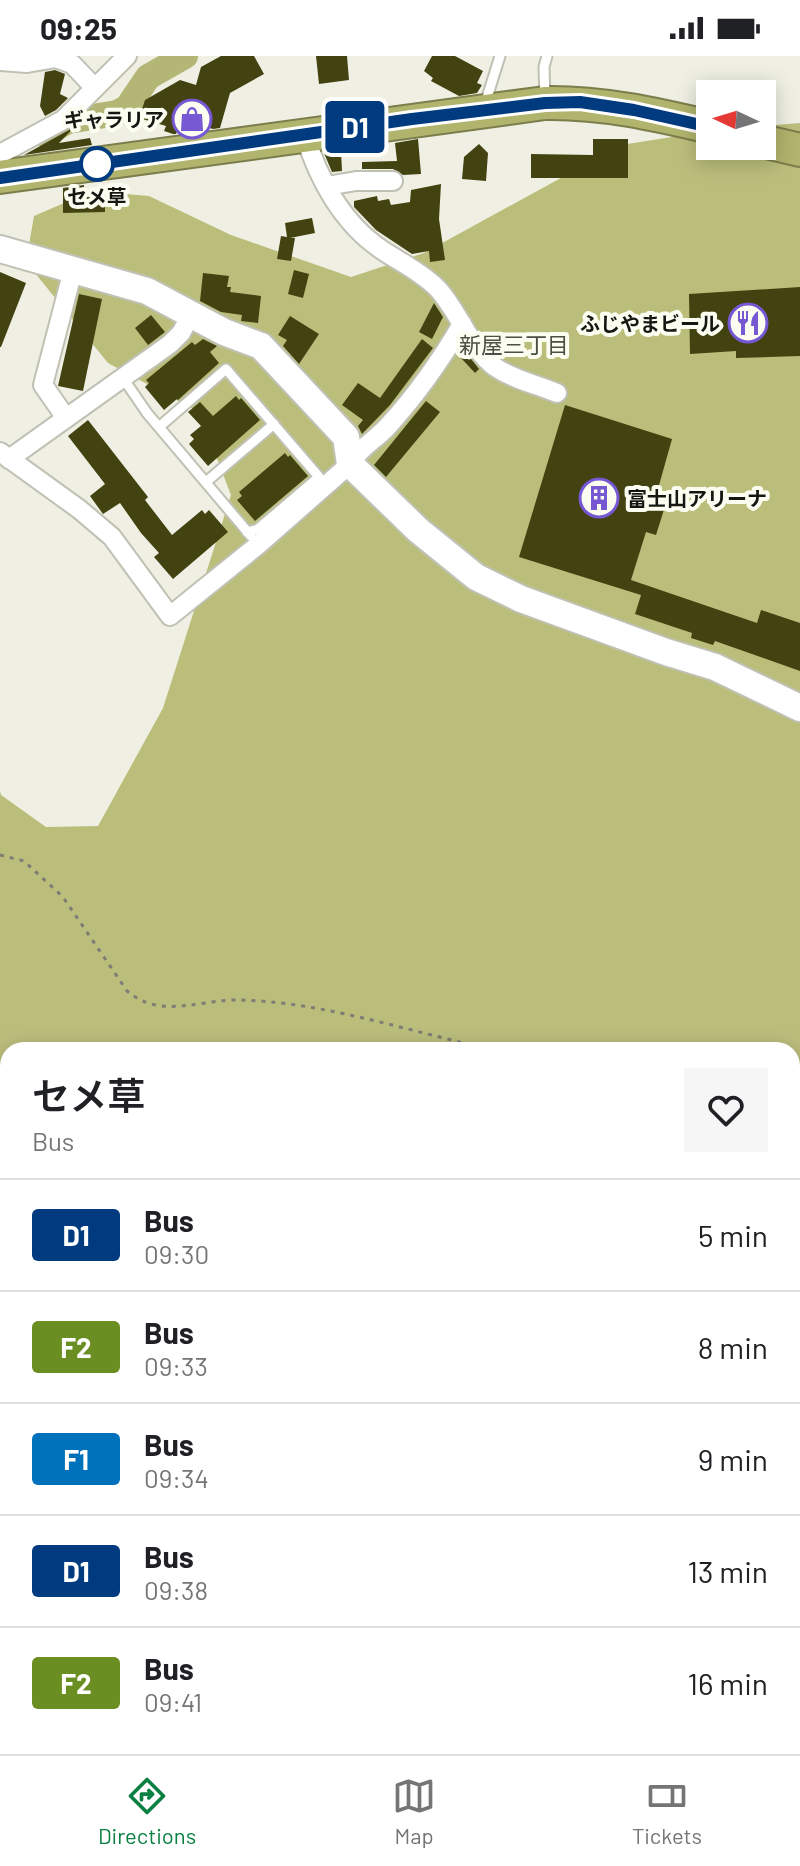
<!DOCTYPE html>
<meta charset="utf-8">
<style>
:root{--surface:#fff;--page:#f6f6f6;--text:#202124;--muted:#757577;--line:#e0e0e0;--accent:#0b8043}
body{margin:0;font-family:Barlow,"Noto Sans JP",sans-serif;background:var(--page);color:var(--text);height:100vh;display:flex;flex-direction:column;font-size:30px;white-space:nowrap}
*{box-sizing:border-box;margin:0}
p{font-size:26px;color:var(--muted)}
.icon{flex:none;width:44px;height:44px;fill:none;stroke:currentColor;stroke-width:2;stroke-linecap:round;stroke-linejoin:round}
.map{position:relative;flex:1;overflow:hidden}
.panel{position:absolute;left:0px;top:986px;width:800px;height:712px;display:flex;flex-direction:column;background:var(--surface);border-radius:24px 24px 0 0;box-shadow:0 4px 20px #0003}
.panel>*{flex:none}
.badge{padding:0 16px;border-radius:6px;font-size:28px;line-height:52px}
.needle{width:52px;rotate:274deg}
.fabs{position:absolute;left:696px;top:24px;display:grid;gap:16px}
.fabs a{display:grid;place-items:center;width:80px;height:80px;border-radius:0px;background:var(--surface);box-shadow:0 4px 20px #0003;font-size:40px}
.map>.badge{position:absolute;translate:-50% -50%;box-shadow:0 0 0 4px #fff}
.round{display:grid;place-items:center;flex:none;width:84px;height:84px;border-radius:0px;background:var(--page)}
.head{display:flex;align-items:center;justify-content:space-between;height:136px;padding:0 32px}
h1{font-size:38px;font-weight:600;line-height:60px}
ul{padding:0;list-style:none}
li{display:flex;align-items:center;gap:24px;height:112px;padding:0 32px;border-top:2px solid var(--line)}
li div{flex:1}
li b{display:block;font-size:30px}
li em{font-style:normal}
li .badge{min-width:88px;font-weight:700;text-align:center}
.status{display:flex;justify-content:space-between;align-items:center;height:56px;padding:0 40px;background:var(--surface);direction:ltr}
.status svg{height:22px;fill:currentColor}
.tabs{display:flex;justify-content:space-around;align-items:center;height:112px;border-top:2px solid var(--line);background:var(--surface);font-size:22px;color:var(--muted)}
.tabs a{display:grid;justify-items:center;gap:4px}
.tabs .current{color:var(--accent)}
.map>svg:first-child{display:block}
.forest{fill:#bbbe7b}
.lines{fill:none;stroke-linecap:round;stroke-linejoin:round}
.river{stroke:#b3b674;stroke-width:26}
.building{fill:#424310}
.lane-casing{stroke:#c0c1b5;stroke-width:13}
.street-casing{stroke:#c0c1b5;stroke-width:22}
.secondary-casing{stroke:#c0c1b5;stroke-width:30}
.highway-casing{stroke:#7b7d4c;stroke-width:36}
.path{stroke:#7d7d75;stroke-width:3;stroke-dasharray:4 6;stroke-linecap:butt}
.lane{stroke:#fff;stroke-width:9}
.street{stroke:#fff;stroke-width:18}
.secondary{stroke:#fff;stroke-width:26}
.highway{stroke:#b1b46c;stroke-width:32}
.line-casing{stroke:#fff;stroke-width:18}
.line{stroke:#003b80;stroke-width:12}
.stop-dot{fill:#fff;stroke:#003b80;stroke-width:4}
.labels{text-anchor:middle;dominant-baseline:central;stroke-width:8;stroke-linejoin:round;paint-order:stroke}
.poi-label{font-size:20px;font-weight:bold;fill:#161612;stroke:#fcfdf1;text-anchor:end}
.stop-label{font-size:20px;font-weight:bold;fill:#161612;stroke:#fcfdf1}
.neighbourhood-label{font-size:22px;fill:#4d4e44;stroke:#fcfdf1}
</style>
<div class="status"><b>09:25</b><svg viewBox="0 0 49 12"><path d="M0 12V9h3v3zM5 12V6h3v6zM10 12V3h3v9zM15 12V0h3v12zM26 1h20v11H26zM47 4h2v5h-2z"/></svg></div>
<div class="map">
<svg width="800" height="1698" viewBox="0 0 800 1698">
<rect width="100%" height="100%" fill="#eff0e3"/>
<polygon class="forest" points="800,67 800,1493 792,1495 792,994 8,994 8,1690 792,1690 792,1675 800,1688 800,1698 0,1698 0,735 1,739 46,771 98,770 163,652 231,439 199,356 108,307 26,206 34,160 92,135 149,140 231,179 351,221 424,197 621,89 710,75 710,90 762,90 762,70"/>
<g class="lines">
<polyline class="river" points="45,78 68,65 117,57 127,52 148,21 185,0"/>
</g>
<g class="building">
<polygon points="221,0 254,0 264,18 230,37 220,72 213,73 199,69 196,75 188,76 178,73 176,78 173,78 164,75 166,70 139,62 145,44 180,24 196,29 201,11"/>
<polygon points="316,0 347,0 349,24 319,28"/>
<polygon points="432,0 455,0 483,15 477,27 482,29 477,37 459,40 431,25 433,22 424,15"/>
<polygon points="55,14 65,18 60,38 68,42 56,54 45,60 40,50 45,16"/>
<polygon points="93,52 59,87 90,82 92,89 24,99 69,74"/>
<polygon points="418,83 421,118 403,119 393,113 362,113 362,106 397,105 395,87"/>
<polygon points="593,83 628,83 628,122 531,122 531,98 593,99"/>
<polygon points="479,88 488,97 486,125 462,123 464,101"/>
<polygon points="341,95 342,115 332,116 324,97"/>
<polygon points="441,128 439,163 445,204 430,206 429,195 412,198 376,174 354,151 354,145 377,140 378,145 389,143 391,149 410,146 411,134"/>
<polygon points="84,129 84,141 105,141 105,156 63,157 63,132"/>
<polygon points="312,162 315,177 290,182 295,182 291,205 277,203 281,180 287,181 285,167"/>
<polygon points="294,214 309,218 303,242 288,238"/>
<polygon points="0,216 26,227 1,291 0,291"/>
<polygon points="203,217 229,220 227,231 231,231 230,236 261,240 258,267 241,265 242,259 221,256 200,245"/>
<polygon points="800,231 800,300 736,302 736,295 690,298 689,238"/>
<polygon points="79,238 102,243 83,335 58,330"/>
<polygon points="434,247 443,261 432,283 419,276"/>
<polygon points="151,259 165,276 148,289 135,272"/>
<polygon points="290,260 319,278 299,308 283,290 287,284 278,279"/>
<polygon points="203,283 217,290 210,296 219,307 178,344 177,343 164,354 145,331 149,327 146,324 192,286 195,289"/>
<polygon points="422,283 433,292 390,349 362,378 358,370 363,364 342,349 358,327 380,342"/>
<polygon points="464,294 479,313 475,317 461,302 465,299 462,296"/>
<polygon points="236,340 239,344 241,342 260,364 208,410 189,388 194,383 190,379 201,370 188,356 200,346 213,360"/>
<polygon points="426,345 440,356 386,421 374,409"/>
<polygon points="565,349 672,383 656,440 667,444 656,479 646,476 631,524 757,567 761,554 800,567 800,615 715,585 713,589 691,582 692,577 635,558 641,539 519,501"/>
<polygon points="88,364 148,441 145,444 172,479 202,454 205,458 209,454 228,476 173,523 154,501 159,497 141,477 120,447 103,458 90,440 105,428 68,380"/>
<polygon points="285,397 288,401 290,399 308,420 255,465 237,444 242,440 239,436"/>
</g>
<g class="lines">
<defs>
<g id="lane">
<polyline points="545,43 544,11 547,0"/>
<polyline points="485,48 500,0"/>
<polyline points="123,322 147,357 251,480"/>
<polyline points="159,371 226,313 319,421 258,473 247,476"/>
<polyline points="206,426 274,368"/>
</g>
<g id="street">
<polyline points="0,5 27,7 56,2 72,8 94,31"/>
<path d="M305 79C318 123 343 168 382 194 400 206 421 216 437 232 459 255 469 291 495 311 512 323 538 329 557 337"/>
<polyline points="0,98 63,64 127,0"/>
<polyline points="327,130 356,125 393,125"/>
<polyline points="66,362 43,329 73,214"/>
<path d="M0 396 79 453 112 481 170 560 258 489 350 408C361 390 376 384 389 369 417 338 441 304 462 268"/>
<polyline points="9,403 170,288 181,277 191,259"/>
</g>
<g id="secondary">
<polyline points="0,193 147,235 224,276 261,290 346,381 350,408 418,474 476,521 521,543 666,596 715,611 800,652"/>
<polyline points="792,1660 800,1656"/>
<polyline points="716,1698 732,1690"/>
</g>
<g id="highway">
<polyline points="762,85 800,94"/>
<path d="M0 121 545 47C601 46 655 58 710 71"/>
</g>
</defs>
<use href="#lane" class="lane-casing"/>
<use href="#street" class="street-casing"/>
<use href="#secondary" class="secondary-casing"/>
<use href="#highway" class="highway-casing"/>
<g class="path">
<path d="M0 799 24 805 63 841 127 935C161 964 200 943 240 944 324 946 411 976 494 994"/>
<polyline points="792,1051 800,1052"/>
</g>
<use href="#lane" class="lane"/>
<use href="#street" class="street"/>
<use href="#secondary" class="secondary"/>
<use href="#highway" class="highway"/>
</g>
<g class="lines">
<defs>
<polyline id="line" points="0,122 412,63 545,47 580,46 634,54 710,71"/>
</defs>
<use href="#line" class="line-casing"/>
<use href="#line" class="line"/>
</g>
<defs>
<symbol id="shop-ring" viewBox="-11 -11 22 22"><circle r="9.5" fill="#fcfdf1" stroke="#7558d2" stroke-width="1.5"/><path d="M-5-2.5h2.3a2.7 3.5 0 0 1 5.4 0H5L5.5 6h-11ZM-1.5-2.5h3a1.5 2.3 0 0 0-3 0Z" fill="#7558d2"/></symbol>
<symbol id="restaurant-ring" viewBox="-11 -11 22 22"><circle r="9.5" fill="#fcfdf1" stroke="#7558d2" stroke-width="1.5"/><path d="M-5-6h1v4h1v-4h1v4h1v-4h1v5L-1.5 .5V6h-2V.5L-5-1ZM5-6V6H3V1.5H1.5Q1.5-4 5-6Z" fill="#7558d2"/></symbol>
<symbol id="building-ring" viewBox="-11 -11 22 22"><circle r="9.5" fill="#fcfdf1" stroke="#7558d2" stroke-width="1.5"/><path d="M-4-6H4V6H1V3H-1V6H-4ZM-2.5-4.3h1.7v1.8h-1.7ZM.8-4.3h1.7v1.8H.8ZM-2.5-1h1.7V.8h-1.7ZM.8-1h1.7V.8H.8Z" fill="#7558d2"/></symbol>
</defs>
<g fill-rule="evenodd">
<use href="#shop-ring" x="170" y="41" width="44" height="44"/>
<use href="#restaurant-ring" x="726" y="245" width="44" height="44"/>
<use href="#building-ring" x="577" y="420" width="44" height="44"/>
</g>
<circle class="stop-dot" cx="97" cy="108" r="16"/>
<g class="labels">
<g class="poi-label">
<text x="164" y="63">ギャラリア</text>
<text x="720" y="267">ふじやまビール</text>
<text x="627" y="442" text-anchor="start">富士山アリーナ</text>
</g>
<g class="stop-label">
<text x="97" y="140">セメ草</text>
</g>
<g class="neighbourhood-label">
<text x="514" y="288">新屋三丁目</text>
</g>
</g>
</svg>
<div class="fabs">
<a><svg class="needle" viewBox="-14 -14 28 28"><path d="M0-13l5 13h-10z" fill="#e53935"/><path d="M0 13l5-13h-10z" fill="#757577"/></svg></a>
</div>
<b class="badge" style="left:355px;top:71px;background:#003b80;color:#fff">D1</b>
<section class="panel">
<div class="head"><div><h1>セメ草</h1><p>Bus</p></div><a class="round"><svg class="icon" aria-label="heart" viewBox="0 0 24 24"><path d="M12 20l-8-8c-3-5 5-10 8-4 3-6 11-1 8 4z"/></svg></a></div>
<ul>
<li><span class="badge" style="background:#003b80;color:#fff">D1</span><div><b>Bus</b><p>09:30</p></div><em>5 min</em></li>
<li><span class="badge" style="background:#6b8e23;color:#fff">F2</span><div><b>Bus</b><p>09:33</p></div><em>8 min</em></li>
<li><span class="badge" style="background:#0072bc;color:#fff">F1</span><div><b>Bus</b><p>09:34</p></div><em>9 min</em></li>
<li><span class="badge" style="background:#003b80;color:#fff">D1</span><div><b>Bus</b><p>09:38</p></div><em>13 min</em></li>
<li><span class="badge" style="background:#6b8e23;color:#fff">F2</span><div><b>Bus</b><p>09:41</p></div><em>16 min</em></li>
</ul>
</section>
</div>
<nav class="tabs">
<a class="current"><svg class="icon" aria-label="directions" viewBox="0 0 24 24"><path d="M12 3l9 9-9 9-9-9zM9 14v-3h6M13 9l2 2-2 2"/></svg>Directions</a>
<a><svg class="icon" aria-label="map" viewBox="0 0 24 24"><path d="M3 6l6-2 6 2 6-2v14l-6 2-6-2-6 2zM9 4v14M15 6v14"/></svg>Map</a>
<a><svg class="icon" aria-label="tickets" viewBox="0 0 24 24"><path d="M3 7h18v10H3zM15 7v10"/></svg>Tickets</a>
</nav>
